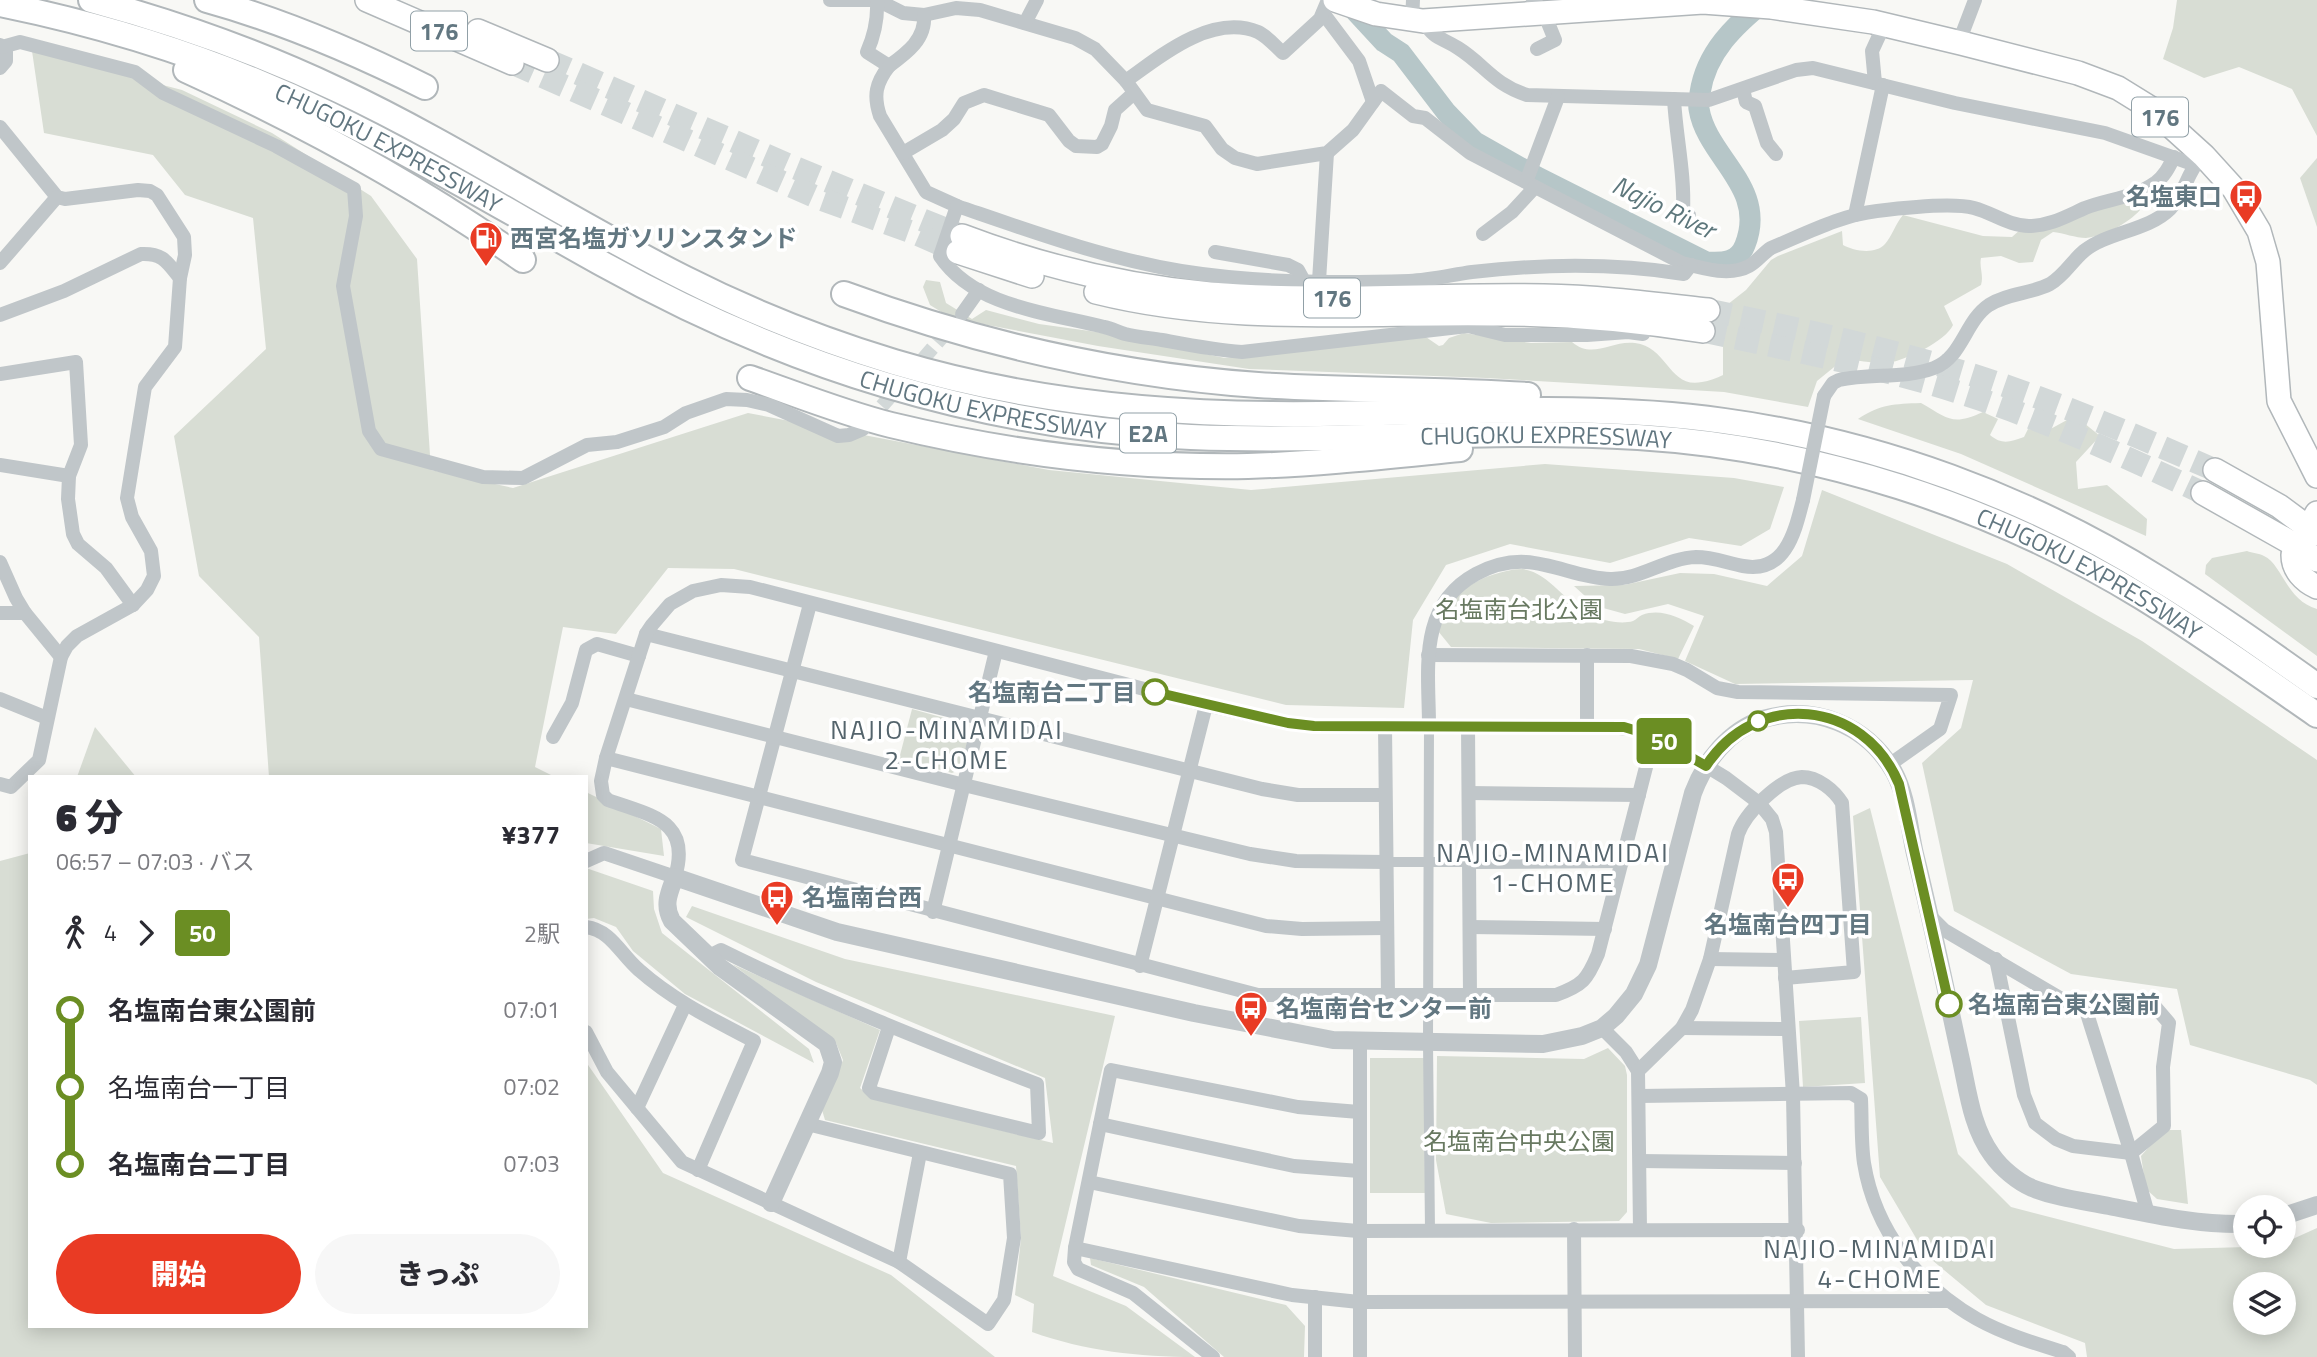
<!DOCTYPE html>
<html lang="ja">
<meta charset="utf-8">
<style>
:root{--surface:#fff;--page:#f7f7f7;--text:#2b2b33;--muted:#7c7c81;--accent:#e93b24}
body{margin:0;font-family:"Titillium Web","Noto Sans JP",sans-serif;background:var(--page);color:var(--text);height:100vh;display:flex;flex-direction:column;font-size:26px;white-space:nowrap}
*{box-sizing:border-box;margin:0}
p{font-size:23px;color:var(--muted)}
.icon{flex:none;width:38px;height:38px;fill:none;stroke:currentColor;stroke-width:2;stroke-linecap:round;stroke-linejoin:round}
.map{position:relative;flex:1;overflow:hidden}
.details{position:absolute;left:28px;top:775px;width:560px;height:553px;display:flex;flex-direction:column;background:var(--surface);border-radius:0px;box-shadow:0 4px 18px #0003}
.details>*{flex:none}
.badge{padding:0 14px;border-radius:5px;font-size:24px;line-height:46px}
.fabs{position:absolute;left:2233px;top:1195px;display:grid;gap:14px}
.fabs a{display:grid;place-items:center;width:63px;height:63px;border-radius:50%;background:var(--surface);box-shadow:0 4px 18px #0003;font-size:35px}
.map>.badge{position:absolute;translate:-50% -50%;box-shadow:0 0 0 4px #fff}
.legs{display:flex;align-items:center;gap:10px;height:77px;padding:0 28px;font-size:23px}
.legs p{margin-inline-start:auto}
.headline{display:flex;align-items:center;justify-content:space-between;height:119px;padding:0 28px}
h1{font-size:38px;font-weight:800;line-height:52px}
.button{display:flex;gap:14px;margin-top:auto;padding:14px 28px}
.button a{flex:1;height:80px;border-radius:42px;background:var(--accent);color:#fff;font-size:28px;font-weight:800;line-height:80px;text-align:center}
.button a+a{background:var(--page);color:var(--text)}
ul{padding:0 28px;list-style:none}
li{display:flex;align-items:center;gap:24px;height:77px;font-size:26px}
li i{display:grid;place-items:center;width:10px;height:100%;margin:0 9px;background:currentColor}
li i::after{content:'';width:18px;height:18px;margin:-9px;border:5px solid;border-radius:50%;background:var(--surface)}
li p{margin-inline-start:auto}
li:first-child i{background:linear-gradient(#0000 50%,currentColor 0)}
li:last-child i{background:linear-gradient(currentColor 50%,#0000 0)}
.map>svg:first-child{display:block}
.green{fill:#d8ddd4;fill-rule:evenodd}
.lines{fill:none;stroke-linecap:round;stroke-linejoin:round}
.river{stroke:#b6c6c8;stroke-width:21}
.minor-tunnel{stroke:#d2d8d8;stroke-width:14;stroke-dasharray:14 7;stroke-linecap:butt}
.trunk-tunnel{stroke:#d2d8d8;stroke-width:23;stroke-dasharray:23 11;stroke-linecap:butt}
.trunk-casing{stroke:#b1b7ba;stroke-width:26}
.motorway-casing{stroke:#b1b7ba;stroke-width:28}
.pedestrian{stroke:#c0c6c9;stroke-width:10}
.minor{stroke:#c0c6c9;stroke-width:14}
.tertiary{stroke:#c0c6c9;stroke-width:18}
.trunk{stroke:#fff;stroke-width:23}
.motorway{stroke:#fff;stroke-width:24}
.minor-bridge{stroke:#c0c6c9;stroke-width:14}
.line-1-casing{stroke:#fff;stroke-width:16}
.line-1{stroke:#6b8e23;stroke-width:10}
.stop-1-dot{fill:#fff;stroke:#6b8e23;stroke-width:3.5}
.labels{text-anchor:middle;dominant-baseline:central;stroke-width:7;stroke-linejoin:round;paint-order:stroke}
.shield{fill:#fff;stroke:#91a0a7;stroke-width:2}
.shield-label{font-size:23px;font-weight:bold;fill:#627781}
.street-label{font-size:24px;fill:#627781;stroke:#fff}
.poi-label{font-size:24px;font-weight:bold;fill:#627781;stroke:#fff;text-anchor:start}
.park-label{font-size:24px;fill:#687961;stroke:#fff}
.stop-label{font-size:24px;font-weight:bold;fill:#627781;stroke:#fff;text-anchor:end}
.water-label{font-size:26px;font-style:italic;fill:#5d777c;stroke:#fff}
.neighbourhood-label{font-size:26px;letter-spacing:2px;fill:#54646c;stroke:#fff}
</style>
<div class="map">
<svg width="2317" height="1357" viewBox="0 0 2317 1357">
<rect width="100%" height="100%" fill="#f8f8f5"/>
<g class="green">
<polygon points="2177,0 2317,0 2317,136 2292,89 2239,67 2204,78 2163,59 2173,28"/>
<polygon points="32,51 182,90 272,133 371,196 417,259 431,470 513,488 748,413 1049,470 1251,490 1545,464 1734,478 1784,487 1770,529 1741,546 1689,538 1610,563 1510,544 1446,565 1413,620 1404,708 1286,705 734,569 668,568 616,634 563,627 535,767 555,777 269,777 259,637 199,576 174,436 266,349 253,218 185,195 153,155 44,133"/>
<polygon points="2317,158 2317,227 2300,178"/>
<path d="M2135 197 2140 210C2129 223 2104 236 2086 238 2076 238 2063 233 2053 232L2041 240 2033 262 2019 263 2001 256 1981 258C1979 268 1984 275 1981 285L1944 306 1953 325C1946 341 1906 360 1888 363 1875 364 1858 360 1844 359L1817 381 1808 407 1724 392 1486 378 1249 369 1098 346 951 318 930 305 923 287 926 280 940 282 946 303 972 319 986 310 1039 324 1097 332 1225 358 1423 335 1439 346 1443 345 1449 338 1464 333 1531 343 1572 342C1593 360 1611 340 1635 343 1668 347 1669 389 1702 382 1709 381 1717 378 1723 375V308L1746 290 1771 260 1778 256 1842 231 1843 245C1854 251 1875 255 1885 244 1891 238 1896 223 1903 215L1983 236 2012 237 2030 221Z"/>
<path d="M1921 403C1949 419 1952 426 1983 412L1998 419 1990 435C2002 445 2010 442 2024 437L2028 429 2045 432 2067 420 2084 423 2100 436 2076 462 2078 489 2107 485 2147 519 2146 536 1961 454 1858 419C1881 404 1894 404 1921 403Z"/>
<polygon points="1822,490 2007,564 2142,641 2317,760 2317,1085 2310,1080 2190,1045 2177,989 2071,974 1954,911 1922,763 1961,728 1973,680 1735,684 1685,661 1704,616 1668,604 1625,614 1596,606 1574,586 1624,585 1680,573 1714,574 1767,586 1802,556"/>
<path d="M2247 551C2252 553 2259 553 2264 556 2282 564 2286 600 2317 609V656L2205 574 2206 565 2212 558Z"/>
<path d="M1523 569C1550 573 1565 603 1590 615 1600 620 1621 625 1633 621 1636 620 1639 616 1642 615 1660 608 1679 617 1694 626L1678 659 1639 649 1451 647 1438 631C1439 626 1440 620 1442 615 1455 587 1493 570 1523 569Z"/>
<polygon points="912,709 959,722 969,736 959,770 952,773 899,759"/>
<polygon points="95,727 136,777 77,777"/>
<polygon points="586,792 661,829 664,856 586,843"/>
<path d="M1870 808 1958 1154 2011 1207 2174 1249 2284 1246V1243L2317 1228V1357H2087L2085 1343 1986 1305 1926 1255 1880 1177 1853 816ZM2245 1284H2284V1323H2245Z"/>
<polygon points="30,853 30,1326 586,1326 586,1062 663,1173 891,1275 995,1357 0,1357 0,861"/>
<polygon points="586,868 653,891 654,909 662,933 809,1049 814,1063 685,994 633,951 616,927 594,918 586,919"/>
<path d="M692 906 845 959 1115 1016 1053 1276 1126 1306 1195 1357C1139 1357 1085 1351 1032 1332L1034 1304 1015 1295 1021 1238 1016 1166 825 1120 822 1110 843 1060 836 1043 732 964 880 1030 860 1088 873 1099 1053 1143 1045 1078 816 982 686 917Z"/>
<polygon points="1861,1017 1865,1083 1803,1087 1799,1021"/>
<polygon points="1608,1048 1625,1066 1627,1075 1627,1212 1619,1221 1491,1223 1446,1214 1436,1160 1437,1056 1584,1059"/>
<polygon points="1370,1058 1424,1058 1425,1193 1370,1193"/>
<polygon points="2164,1130 2181,1130 2188,1204 2157,1199 2146,1189 2141,1156"/>
<polygon points="1090,1258 1286,1305 1305,1326 1304,1357 1224,1357 1144,1287 1091,1265"/>
</g>
<g class="lines">
<path class="river" d="M1347 2 1384 42 1401 53 1446 112 1475 142 1537 177 1706 262C1723 263 1738 263 1745 245 1768 187 1707 158 1699 109 1698 104 1700 98 1700 93 1706 52 1735 25 1766 0"/>
<polyline class="minor-tunnel" points="868,422 951,327"/>
<g class="trunk-tunnel">
<polyline points="547,60 791,166 962,236"/>
<polyline points="512,63 818,198 917,234 958,252"/>
<path d="M1708 310C1801 329 1892 349 1982 378 2062 404 2139 437 2215 470"/>
<path d="M1703 331C1791 350 1881 367 1967 395 2048 421 2126 457 2203 493"/>
</g>
<defs>
<g id="trunk">
<polyline points="367,0 512,63"/>
<polyline points="1335,0 1376,14 1423,21 1703,2 1771,7 1873,22 1961,43 2078,73 2118,88 2152,109 2204,156 2234,189 2259,231 2268,262 2279,401 2317,476"/>
<polyline points="478,31 547,60"/>
<path d="M962 236C1041 266 1125 286 1210 294 1321 303 1433 294 1544 296 1599 297 1654 304 1708 310"/>
<polyline points="958,252 1032,276"/>
<path d="M1096 292C1228 325 1363 312 1497 314 1566 314 1634 320 1703 331"/>
<polyline points="2215,470 2279,506 2317,534"/>
<polyline points="2203,493 2297,546 2317,560"/>
<path d="M2317 513 2293 555C2293 570 2304 581 2317 587"/>
</g>
<g id="motorway">
<path d="M91 0C176 23 258 52 338 90 457 146 566 219 684 278 751 312 822 340 894 362 1017 399 1144 413 1271 414 1422 416 1574 400 1724 421 1878 442 2028 497 2159 579 2213 612 2265 649 2317 686"/>
<path d="M207 0C283 21 355 52 425 87"/>
<path id="s1" d="M0 4C113 27 225 63 329 114 422 159 511 213 601 263 691 313 788 356 886 385 984 414 1089 433 1191 437 1340 443 1489 428 1638 437 1815 448 1991 505 2142 597 2202 634 2259 675 2317 715"/>
<path d="M186 70C303 123 418 186 523 260"/>
<path d="M844 294C977 343 1116 375 1258 385 1348 391 1438 389 1528 395"/>
<path d="M750 378C796 394 843 413 891 425 1007 453 1128 468 1248 466 1319 464 1389 456 1460 449"/>
</g>
</defs>
<use href="#trunk" class="trunk-casing"/>
<use href="#motorway" class="motorway-casing"/>
<g class="pedestrian">
<polyline points="1429,726 1428,1043 1430,1230"/>
<polyline points="1386,862 1470,862"/>
</g>
<g class="minor">
<polyline points="830,0 876,0"/>
<path d="M877 0 903 13 924 15 956 8 980 10 1075 38 1095 49 1126 81 1147 110 1205 126 1222 149 1235 158 1257 164 1327 153 1353 130 1381 91 1413 116 1425 118 1470 153 1682 263C1701 268 1730 277 1749 266 1757 262 1763 253 1771 248 1805 234 1841 215 1877 211 1901 208 1952 202 1974 208 1993 213 2009 226 2029 226 2050 226 2067 216 2085 208 2108 199 2134 198 2155 183 2164 177 2169 167 2174 157"/>
<path d="M877 0C878 19 875 34 867 52L889 66C876 83 873 95 880 116L926 192 957 206 940 256C974 307 1049 313 1104 327 1111 328 1118 332 1125 334 1137 337 1150 338 1162 340 1189 345 1214 350 1242 352L1468 326 1505 335H1587L1628 332 1643 334"/>
<polyline points="1533,0 1544,13 1555,40 1537,49"/>
<polyline points="1323,13 1359,61 1373,102"/>
<polyline points="1412,21 1413,0"/>
<path d="M1423 21C1435 40 1441 37 1458 48 1485 65 1493 84 1527 95L1709 100 1796 70 1813 68 1955 103 2105 133 2195 165"/>
<polyline points="1025,23 1037,0"/>
<polyline points="1959,42 1975,0"/>
<polyline points="0,45 6,52 6,61 0,68"/>
<polyline points="2,47 20,42 135,72 163,93 276,146 354,189 356,216 343,286 369,431 381,449 483,477 523,478 587,445 617,442 664,427 686,413 726,399 747,400 769,405 838,436 849,435 863,429"/>
<path d="M889 66C907 53 926 39 924 15"/>
<path d="M1126 81C1160 56 1212 13 1258 32 1267 36 1275 46 1283 53L1320 19 1328 0"/>
<polyline points="1875,83 1872,51 1884,25"/>
<polyline points="1743,89 1746,102 1755,106 1767,143 1776,154"/>
<path d="M1674 99C1676 137 1685 173 1683 212L1689 215"/>
<polyline points="0,127 57,197 65,199 138,190 150,191 157,195 184,237 185,255 180,278 175,347 145,387 127,498 132,517 151,551 154,576 147,590 133,605 77,636 67,646 61,657 39,760 11,787 0,784"/>
<polyline points="903,153 942,130 954,119 964,103 984,95 1049,115 1069,141 1076,146 1097,147 1102,144 1111,126 1115,110 1134,93"/>
<polyline points="1526,182 1558,97"/>
<path d="M957 206C1030 231 1104 258 1181 271 1256 283 1333 283 1409 281 1430 280 1451 275 1472 272 1542 264 1614 263 1684 274L1691 265"/>
<polyline points="1855,215 1883,85"/>
<polyline points="1483,234 1512,212 1535,187"/>
<polyline points="1215,252 1288,265 1298,270 1304,281"/>
<polyline points="0,263 57,197"/>
<polyline points="1319,281 1327,153"/>
<polyline points="962,314 979,290"/>
<path d="M0 315 64 291 141 254C163 253 167 262 180 278"/>
<polyline points="0,374 76,362 81,445 69,476 68,499 73,534 78,544 106,568 133,605"/>
<path d="M1824 396 1833 383 1839 380C1870 373 1905 379 1934 368 1962 358 1965 321 1989 305 2008 293 2031 294 2050 284 2064 276 2072 261 2084 251 2107 232 2148 231 2170 209 2184 195 2187 173 2200 159"/>
<polyline points="0,465 69,476"/>
<polyline points="0,562 16,598 25,613 61,657"/>
<path d="M810 604 742 860 1258 995H1556C1583 985 1587 980 1598 954L1654 736"/>
<polyline points="0,613 25,613"/>
<polyline points="646,634 1262,789 1298,795 1385,795"/>
<polyline points="1428,655 1631,656 1673,664 1687,670 1717,688 1738,692 1951,695 1940,729 1889,765"/>
<polyline points="1587,655 1587,726"/>
<polyline points="0,699 47,718"/>
<polyline points="626,699 964,785 1250,854 1296,861 1386,862"/>
<polyline points="1385,726 1388,995"/>
<path d="M1429 726C1429 670 1417 606 1476 574 1491 566 1509 561 1526 562 1555 564 1581 578 1610 579 1640 580 1666 558 1696 557 1713 557 1727 563 1743 566 1786 574 1795 531 1803 500"/>
<polyline points="1468,726 1470,996"/>
<polyline points="553,737 572,703 586,650 597,644 639,656"/>
<polyline points="606,758 1266,926 1302,929 1386,928"/>
<polyline points="1469,793 1639,795"/>
<path d="M586 861 604 853 675 877C692 820 651 816 608 800L603 795 601 781 606 758 646 634 652 625 670 604 693 591 721 585 750 587 1206 705 1288 723 1314 726H1587L1635 729 1670 744 1726 778 1759 803 1772 819 1776 832 1793 1095 1798 1357"/>
<polyline points="1470,862 1623,861"/>
<polyline points="933,912 996,651"/>
<polyline points="1930,916 1944,930 2065,1001 2084,1004 2151,1002 2169,1023 2163,1067 2164,1126 2131,1153 2148,1214"/>
<path d="M586 927C611 930 621 955 639 970 674 1001 714 1020 754 1041L698 1170"/>
<polyline points="1470,927 1605,929"/>
<path d="M709 956 721 950C824 1001 930 1043 1037 1084L1039 1133 874 1093 869 1088 889 1027"/>
<polyline points="1710,959 1783,960"/>
<polyline points="1996,959 2024,1095 2035,1123 2056,1139 2073,1146 2131,1153 2084,1004"/>
<polyline points="1140,966 1206,705"/>
<polyline points="1602,1028 1626,1052 1638,1071 1640,1230"/>
<polyline points="1682,1028 1788,1029"/>
<polyline points="586,1032 607,1072 682,1162 899,1262 988,1324 1004,1300 1014,1238 1010,1174 807,1124"/>
<path d="M1638 1071 1682 1028 1692 1010 1710 959 1738 834C1745 814 1779 778 1802 777 1818 777 1834 790 1842 803L1854 972 1785 978"/>
<path d="M1640 1096 1851 1093 1861 1099C1862 1120 1861 1143 1864 1163 1875 1231 1919 1286 1977 1319 2004 1334 2034 1343 2063 1352L2069 1357"/>
<polyline points="637,1108 685,1005"/>
<polyline points="1359,1112 1298,1107 1111,1070 1075,1248 1292,1295 1359,1302 1949,1301"/>
<polyline points="1100,1124 1294,1166 1359,1171"/>
<polyline points="1640,1161 1795,1163"/>
<polyline points="1089,1182 1299,1226 1358,1231 1798,1230"/>
<polyline points="1574,1229 1575,1357"/>
<polyline points="1075,1248 1074,1262 1078,1269 1133,1293 1213,1357"/>
<polyline points="899,1262 920,1153"/>
<polyline points="1315,1297 1315,1357"/>
<polyline points="1360,1357 1360,1042"/>
</g>
<g class="tertiary">
<path d="M771 1203 830 1073 833 1062 827 1044 720 967 672 921C663 905 669 893 675 877L837 932 1194 1013 1333 1040 1543 1044 1582 1036 1602 1028 1616 1016 1634 994 1648 965 1693 793C1705 761 1729 730 1763 719 1815 704 1867 725 1894 772 1907 796 1909 828 1915 854 1932 922 1946 991 1961 1060 1968 1092 1972 1128 1992 1155 2001 1168 2018 1182 2032 1188 2057 1198 2084 1201 2109 1206 2154 1215 2199 1225 2245 1224"/>
<polyline points="2284,1216 2317,1205"/>
</g>
<use href="#trunk" class="trunk"/>
<use href="#motorway" class="motorway"/>
<polyline class="minor-bridge" points="1803,500 1824,396"/>
</g>
<g class="lines">
<defs>
<path id="line-1" d="M1155 692 1288 723 1314 726 1624 727 1654 736 1706 766C1756 689 1864 699 1899 784L1949 1004"/>
</defs>
<use href="#line-1" class="line-1-casing"/>
<use href="#line-1" class="line-1"/>
</g>
<defs>
<symbol id="bus-pin" viewBox="-11 -11 22 30"><path d="M0 17L-7.5 6A9.5 9.5 0 1 1 7.5 6Z" fill="#e93b24" stroke="#fff"/><path d="M-5-6H5V4H4V6H2V4H-2V6H-4V4H-5ZM-3.5-4V0h7V-4ZM-3.5 1.2v1.5H-2V1.2ZM2 1.2v1.5H3.5V1.2Z" fill="#fff"/></symbol>
<symbol id="fuel-pin" viewBox="-11 -11 22 30"><path d="M0 17L-7.5 6A9.5 9.5 0 1 1 7.5 6Z" fill="#e93b24" stroke="#fff"/><path d="M-5.5-6h7V0h2V4h1.3V-2.5L3-4.5l.8-.8L6-3V5H2.5V1h-1V6h-7ZM-4.2-4.7v3.2H.2V-4.7Z" fill="#fff"/></symbol>
</defs>
<g fill-rule="evenodd">
<use href="#bus-pin" x="2227" y="177" width="38" height="52"/>
<use href="#fuel-pin" x="467" y="219" width="38" height="52"/>
<use href="#bus-pin" x="1769" y="860" width="38" height="52"/>
<use href="#bus-pin" x="758" y="878" width="38" height="52"/>
<use href="#bus-pin" x="1232" y="989" width="38" height="52"/>
</g>
<g class="stop-1-dot">
<circle cx="1155" cy="692" r="12"/>
<circle cx="1758" cy="721" r="9"/>
<circle cx="1949" cy="1004" r="12"/>
</g>
<g class="labels">
<g class="shield">
<rect x="411" y="11.5" width="56" height="39" rx="5"/>
<rect x="2132" y="97.5" width="56" height="39" rx="5"/>
<rect x="1304" y="278.5" width="56" height="39" rx="5"/>
<rect x="1120" y="413.5" width="56" height="39" rx="5"/>
</g>
<g class="shield-label">
<text x="439" y="31">176</text>
<text x="2160" y="117">176</text>
<text x="1332" y="298">176</text>
<text x="1148" y="433">E2A</text>
</g>
<g class="street-label">
<text stroke="none"><textPath href="#s1" startOffset="416">CHUGOKU EXPRESSWAY</textPath></text>
<text stroke="none"><textPath href="#s1" startOffset="1068">CHUGOKU EXPRESSWAY</textPath></text>
<text stroke="none"><textPath href="#s1" startOffset="1634">CHUGOKU EXPRESSWAY</textPath></text>
<text stroke="none"><textPath href="#s1" startOffset="2202">CHUGOKU EXPRESSWAY</textPath></text>
</g>
<g class="poi-label">
<text x="2222" y="196" text-anchor="end">名塩東口</text>
<text x="510" y="238">西宮名塩ガソリンスタンド</text>
<text x="802" y="897">名塩南台西</text>
<text x="1788" y="924" text-anchor="middle">名塩南台四丁目</text>
<text x="1276" y="1008">名塩南台センター前</text>
</g>
<g class="park-label">
<text x="1519" y="609">名塩南台北公園</text>
<text x="1519" y="1141">名塩南台中央公園</text>
</g>
<g class="stop-label">
<text x="1136" y="692">名塩南台二丁目</text>
<text x="1968" y="1004" text-anchor="start">名塩南台東公園前</text>
</g>
<g class="water-label">
<text transform="translate(1664 207) rotate(26)">Najio River</text>
</g>
<g class="neighbourhood-label">
<text x="947" y="729">NAJIO-MINAMIDAI<tspan x="947" dy="30">2-CHOME</tspan></text>
<text x="1553" y="852">NAJIO-MINAMIDAI<tspan x="1553" dy="30">1-CHOME</tspan></text>
<text x="1880" y="1248">NAJIO-MINAMIDAI<tspan x="1880" dy="30">4-CHOME</tspan></text>
</g>
</g>
</svg>
<div class="fabs">
<a><svg class="icon" aria-label="locate" viewBox="0 0 24 24"><circle cx="12" cy="12" r="6"/><path d="M12 2v4M12 18v4M2 12h4M18 12h4"/></svg></a>
<a><svg class="icon" aria-label="layers" viewBox="0 0 24 24"><path d="M12 4l9 5-9 5-9-5zM3 14l9 5 9-5"/></svg></a>
</div>
<b class="badge" style="left:1664px;top:741px;background:#6b8e23;color:#fff">50</b>
<section class="details">
<div class="headline"><div><h1>6 分</h1><p>06:57 – 07:03 · バス</p></div><b>¥377</b></div>
<div class="legs"><svg class="icon" aria-label="walk" viewBox="0 0 24 24"><circle cx="13" cy="4" r="2"/><path d="M13 8l-2 6 4 7M11 14l-3 7M7 12l3-4h3l4 4"/></svg>4<svg class="icon" aria-label="forward" viewBox="0 0 24 24"><path d="M9 5l7 7-7 7"/></svg><b class="badge" style="background:#6b8e23;color:#fff">50</b><p>2駅</p></div>
<ul>
<li><i style="color:#6b8e23"></i><b>名塩南台東公園前</b><p>07:01</p></li>
<li><i style="color:#6b8e23"></i><span>名塩南台一丁目</span><p>07:02</p></li>
<li><i style="color:#6b8e23"></i><b>名塩南台二丁目</b><p>07:03</p></li>
</ul>
<div class="button"><a>開始</a><a>きっぷ</a></div>
</section>
</div>
